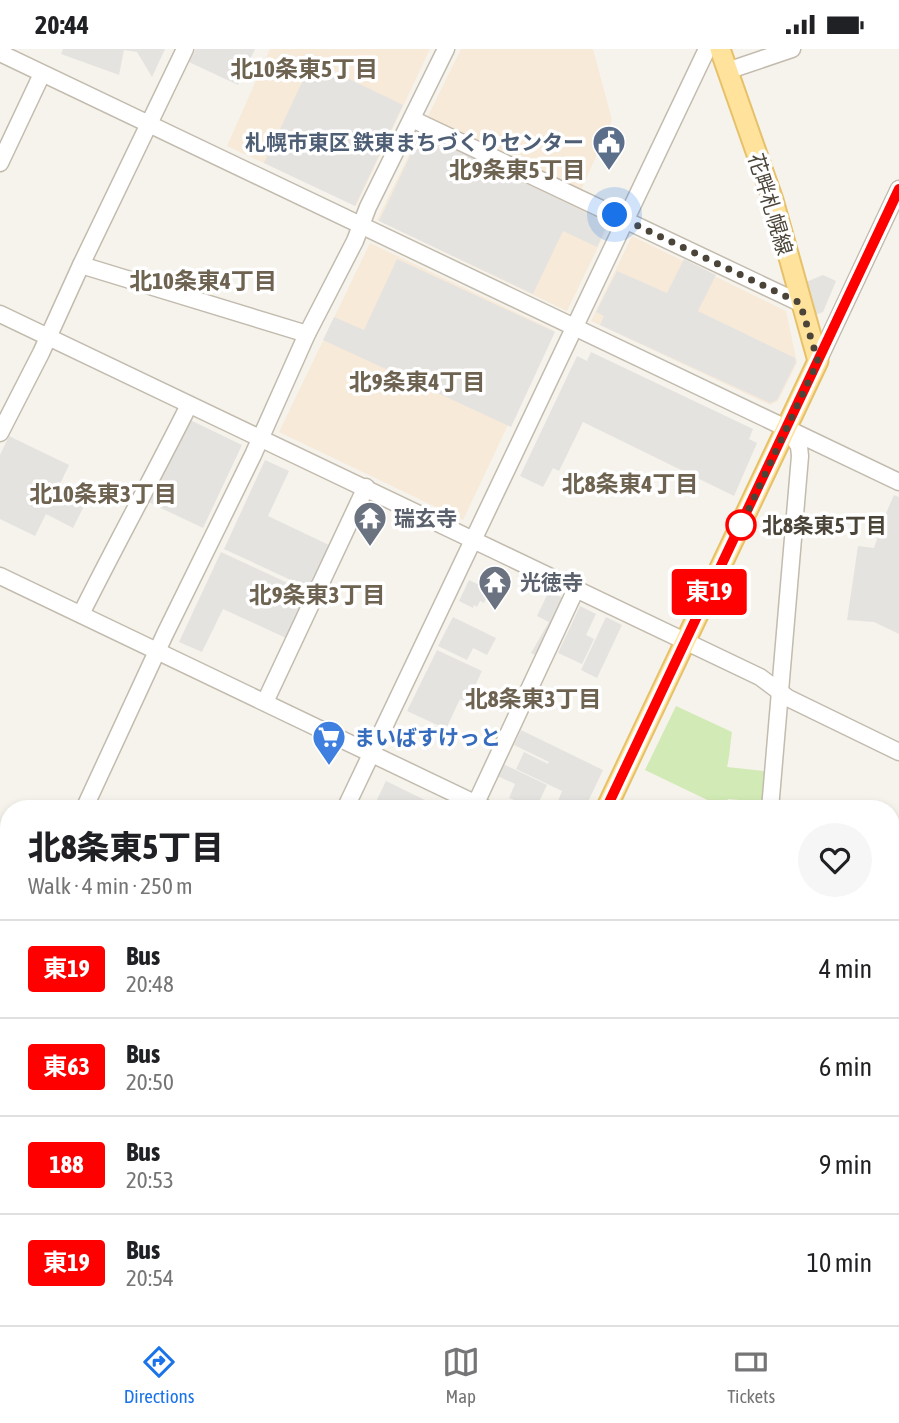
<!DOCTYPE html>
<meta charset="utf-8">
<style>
:root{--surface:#fff;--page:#f6f6f6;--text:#202124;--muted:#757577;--line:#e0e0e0;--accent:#1a73e8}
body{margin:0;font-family:"Asap Condensed","Noto Sans JP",sans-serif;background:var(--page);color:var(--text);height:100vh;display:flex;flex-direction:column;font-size:26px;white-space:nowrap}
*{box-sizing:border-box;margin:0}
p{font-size:23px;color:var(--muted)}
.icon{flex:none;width:38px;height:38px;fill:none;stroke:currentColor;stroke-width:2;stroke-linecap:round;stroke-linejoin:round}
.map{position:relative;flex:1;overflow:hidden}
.details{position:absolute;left:0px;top:751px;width:900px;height:527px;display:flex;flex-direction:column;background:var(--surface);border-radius:28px 28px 0 0;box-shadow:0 4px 10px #0003}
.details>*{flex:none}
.badge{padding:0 14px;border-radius:5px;font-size:24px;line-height:46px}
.you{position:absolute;width:35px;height:35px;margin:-18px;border:5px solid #fff;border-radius:50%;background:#1a73e8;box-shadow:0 0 0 10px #1a73e833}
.map>.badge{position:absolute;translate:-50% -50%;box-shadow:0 0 0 4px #fff}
.round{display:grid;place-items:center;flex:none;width:74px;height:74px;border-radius:37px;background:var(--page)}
.summary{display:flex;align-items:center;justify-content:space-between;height:119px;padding:0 28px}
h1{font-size:33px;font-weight:800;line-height:52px}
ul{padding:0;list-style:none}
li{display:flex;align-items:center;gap:21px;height:98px;padding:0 28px;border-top:2px solid var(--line)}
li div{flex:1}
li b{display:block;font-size:26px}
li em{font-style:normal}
li .badge{min-width:77px;font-weight:700;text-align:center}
.status{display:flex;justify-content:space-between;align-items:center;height:49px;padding:0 35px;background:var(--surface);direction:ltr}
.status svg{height:19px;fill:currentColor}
.dock{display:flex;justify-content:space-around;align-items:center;height:98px;border-top:2px solid var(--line);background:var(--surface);font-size:19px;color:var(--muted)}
.dock a{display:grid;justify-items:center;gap:4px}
.dock .active{color:var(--accent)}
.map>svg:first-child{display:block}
.commercial{fill:#f7ead8}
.green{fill:#d2eab5}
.parking{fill:#e5e3e0}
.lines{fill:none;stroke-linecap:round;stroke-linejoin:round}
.minor-casing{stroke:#c2bbae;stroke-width:19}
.major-casing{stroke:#e6c16a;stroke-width:23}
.highway-casing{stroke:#e0a43c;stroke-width:26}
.minor{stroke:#fff;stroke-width:16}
.major{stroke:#ffe39c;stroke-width:19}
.highway{stroke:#ffcf6e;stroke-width:23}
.rail{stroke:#9a9a9a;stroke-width:3.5;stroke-dasharray:9 9;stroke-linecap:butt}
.line-casing{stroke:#fff;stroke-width:16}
.line{stroke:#f00;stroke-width:10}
.walk{stroke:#4b4439;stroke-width:7;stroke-dasharray:0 12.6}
.stop-dot{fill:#fff;stroke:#f00;stroke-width:3.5}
.labels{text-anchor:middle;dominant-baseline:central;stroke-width:7;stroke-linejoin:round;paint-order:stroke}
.service-label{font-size:21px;font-weight:bold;fill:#4e5e75;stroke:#fff;text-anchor:end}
.street-label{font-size:21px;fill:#4b4439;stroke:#fff}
.worship-label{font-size:21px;font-weight:bold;fill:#5b616d;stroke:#fff;text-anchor:start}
.stop-label{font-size:21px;font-weight:bold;fill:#4b4439;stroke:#fff;text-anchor:start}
.shop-label{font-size:21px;font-weight:bold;fill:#366cbe;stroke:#fff;text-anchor:start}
.neighbourhood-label{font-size:23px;font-weight:bold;fill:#6e6250;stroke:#fff}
</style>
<div class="status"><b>20:44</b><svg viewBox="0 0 49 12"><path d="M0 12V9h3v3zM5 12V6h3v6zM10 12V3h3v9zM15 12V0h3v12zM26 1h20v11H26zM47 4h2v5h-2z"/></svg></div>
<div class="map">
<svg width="899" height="1276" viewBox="0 0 899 1276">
<rect width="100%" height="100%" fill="#f6f3ec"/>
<g class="commercial">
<polygon points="270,0 430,0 356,157 227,97"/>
<polygon points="461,0 593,0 612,71 580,144 616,161 567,262 377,171"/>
<polygon points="632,187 786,262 797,314 778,352 770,356 591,272"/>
<polygon points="370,194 553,281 463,471 279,383"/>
</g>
<g class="green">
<path d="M676 657 732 683C730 695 730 706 727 718L765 722 762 753 728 750 724 759 645 721Z"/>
<polygon points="7,1160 9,1160 9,1269 73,1269 69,1276 0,1276 0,1174"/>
</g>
<g class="parking">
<polygon points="63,0 165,0 152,28 137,3 124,1 119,26 61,5"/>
<polygon points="196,0 255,0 238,36 189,13"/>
<polygon points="312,12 403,56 355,157 264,114"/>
<polygon points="421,84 608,174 597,198 563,182 533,245 379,172"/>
<polygon points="397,210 555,283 511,378 323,291 334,268 364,281"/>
<polygon points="684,210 716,226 698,262 795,309 796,313 777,351 770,354 600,276 604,267 596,263 617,222 667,244"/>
<polygon points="823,226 836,232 823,263 812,267 806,233"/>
<polygon points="591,303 753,380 749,390 757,394 734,447 583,373 559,422 553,419 543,438 520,427 577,307 587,312"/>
<polygon points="186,369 242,396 203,479 146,452"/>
<polygon points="9,387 69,416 59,437 87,451 73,479 46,465 35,487 0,470 0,406"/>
<polygon points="265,411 289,422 268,467 329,496 308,539 224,500"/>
<polygon points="894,446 899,448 899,585 874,573 847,571 858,497 874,499 884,469"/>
<polygon points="221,503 307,543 286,589 223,560 202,603 179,593"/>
<polygon points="469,531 490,541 484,554 480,552 477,558 474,556 473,559 459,552"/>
<polygon points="549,542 567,551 540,608 531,604 549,573 537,567"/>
<polygon points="580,557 596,565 586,586 594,590 582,615 558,604"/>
<polygon points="453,568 496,589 487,606 473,599 467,611 438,597"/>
<polygon points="606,568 622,576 597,629 581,621"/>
<polygon points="437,601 482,622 467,653 460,650 446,680 407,662"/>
<polygon points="521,681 603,721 585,759 575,759 558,752 562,742 516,720 524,703 548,715 549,713 514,696"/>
<polygon points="501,714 547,736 536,759 509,749 515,735 495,726"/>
<polygon points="386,732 431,754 429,759 373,759"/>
</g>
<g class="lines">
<defs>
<g id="minor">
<polyline points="0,4 899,433"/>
<polyline points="727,22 792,0"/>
<polyline points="412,70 800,254"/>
<polyline points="0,114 42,25"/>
<polyline points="81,216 307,285"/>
<polyline points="0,265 760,628 788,649 899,703"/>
<polyline points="818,312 899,140"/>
<polyline points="0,384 41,304 81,216 185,0"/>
<polyline points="0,527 487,760"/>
<path d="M81 565C116 495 154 426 189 356"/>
<polyline points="265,653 366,438"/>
<polyline points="476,754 576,540"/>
<polyline points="84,760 165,585 253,406 307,285 355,192 368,158 446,0"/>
<polyline points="345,760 707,0"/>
<polyline points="770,760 800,407 799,397 788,381"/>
<polyline points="0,787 9,791"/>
<polyline points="0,940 9,921"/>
<polyline points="891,951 899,955"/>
<polyline points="891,1183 899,1172"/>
<polyline points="891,1213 899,1217"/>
<polyline points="98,1276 102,1269"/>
<polyline points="619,1276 623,1269"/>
<polyline points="820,1276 825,1269"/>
</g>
<g id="major">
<polyline points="606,760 818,312 773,151 720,0"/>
<polyline points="358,1276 362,1269"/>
</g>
<g id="highway">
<polyline points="0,1049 9,1054"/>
<polyline points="0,1126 9,1130"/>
<polyline points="323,1269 340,1276"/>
<polyline points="451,1269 467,1276"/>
</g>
</defs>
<use href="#minor" class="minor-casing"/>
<use href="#major" class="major-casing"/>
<use href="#highway" class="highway-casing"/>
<use href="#minor" class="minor"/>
<use href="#major" class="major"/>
<use href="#highway" class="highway"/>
<g class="rail">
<polyline points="891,1206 899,1195"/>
<polyline points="891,1242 899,1231"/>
<polyline points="848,1276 853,1269"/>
<polyline points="873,1276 879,1269"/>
</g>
</g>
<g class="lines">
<defs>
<polyline id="line" points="606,760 899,140"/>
</defs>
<use href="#line" class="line-casing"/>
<use href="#line" class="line"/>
<polyline class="walk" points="615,166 800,254 818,312 738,483 741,476"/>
</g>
<defs>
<symbol id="civic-pin" viewBox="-11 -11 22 30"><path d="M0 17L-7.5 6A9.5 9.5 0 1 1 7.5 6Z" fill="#5c6f8a" stroke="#fff"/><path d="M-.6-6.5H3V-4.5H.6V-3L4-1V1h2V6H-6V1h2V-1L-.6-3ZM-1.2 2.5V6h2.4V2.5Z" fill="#fff"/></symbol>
<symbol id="temple-pin" viewBox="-11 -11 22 30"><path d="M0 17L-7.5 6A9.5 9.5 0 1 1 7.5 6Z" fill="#6b7280" stroke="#fff"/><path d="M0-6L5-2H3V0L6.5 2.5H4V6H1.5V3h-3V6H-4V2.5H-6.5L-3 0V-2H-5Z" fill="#fff"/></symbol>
<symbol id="supermarket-pin" viewBox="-11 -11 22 30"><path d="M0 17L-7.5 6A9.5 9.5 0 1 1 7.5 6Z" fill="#3f7fe0" stroke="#fff"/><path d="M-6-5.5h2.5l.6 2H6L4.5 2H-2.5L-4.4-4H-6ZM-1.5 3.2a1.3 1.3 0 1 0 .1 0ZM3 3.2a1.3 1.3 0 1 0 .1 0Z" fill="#fff"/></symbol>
</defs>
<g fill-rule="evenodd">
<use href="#civic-pin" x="590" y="74" width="38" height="52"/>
<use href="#temple-pin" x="351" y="450" width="38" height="52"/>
<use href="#temple-pin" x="476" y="514" width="38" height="52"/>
<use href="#supermarket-pin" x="310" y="669" width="38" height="52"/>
</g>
<circle class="stop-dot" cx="741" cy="476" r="14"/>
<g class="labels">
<g class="service-label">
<text x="584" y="93">札幌市東区 鉄東まちづくりセンター</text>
</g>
<g class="street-label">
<text transform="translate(771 155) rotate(73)">花畔札幌線</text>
</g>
<g class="worship-label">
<text x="394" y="469">瑞玄寺</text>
<text x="520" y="533">光徳寺</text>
</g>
<g class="stop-label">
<text x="762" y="476">北8条東5丁目</text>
</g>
<g class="shop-label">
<text x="354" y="688">まいばすけっと</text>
</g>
<g class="neighbourhood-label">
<text x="304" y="20">北10条東5丁目</text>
<text x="517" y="121">北9条東5丁目</text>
<text x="203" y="232">北10条東4丁目</text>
<text x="417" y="333">北9条東4丁目</text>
<text x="630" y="435">北8条東4丁目</text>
<text x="103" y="445">北10条東3丁目</text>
<text x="317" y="546">北9条東3丁目</text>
<text x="533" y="650">北8条東3丁目</text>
</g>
</g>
</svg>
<div class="you" style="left:615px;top:166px"></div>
<b class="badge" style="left:709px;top:543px;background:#f00;color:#fff">東19</b>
<section class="details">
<div class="summary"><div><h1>北8条東5丁目</h1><p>Walk · 4 min · 250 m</p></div><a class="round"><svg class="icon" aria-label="heart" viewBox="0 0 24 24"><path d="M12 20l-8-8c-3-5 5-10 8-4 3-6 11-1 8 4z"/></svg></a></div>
<ul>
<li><span class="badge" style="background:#f00;color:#fff">東19</span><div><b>Bus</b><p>20:48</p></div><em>4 min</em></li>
<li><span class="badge" style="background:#f00;color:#fff">東63</span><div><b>Bus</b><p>20:50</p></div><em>6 min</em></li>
<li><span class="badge" style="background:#f00;color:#fff">188</span><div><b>Bus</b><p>20:53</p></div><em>9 min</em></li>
<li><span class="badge" style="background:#f00;color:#fff">東19</span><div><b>Bus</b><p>20:54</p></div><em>10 min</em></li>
</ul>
</section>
</div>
<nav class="dock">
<a class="active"><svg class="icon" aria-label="directions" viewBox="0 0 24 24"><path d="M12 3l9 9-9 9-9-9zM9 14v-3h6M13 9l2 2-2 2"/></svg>Directions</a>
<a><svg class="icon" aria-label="map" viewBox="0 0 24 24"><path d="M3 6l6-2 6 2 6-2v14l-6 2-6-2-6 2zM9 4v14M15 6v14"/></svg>Map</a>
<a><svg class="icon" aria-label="tickets" viewBox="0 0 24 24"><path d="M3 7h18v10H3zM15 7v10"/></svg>Tickets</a>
</nav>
